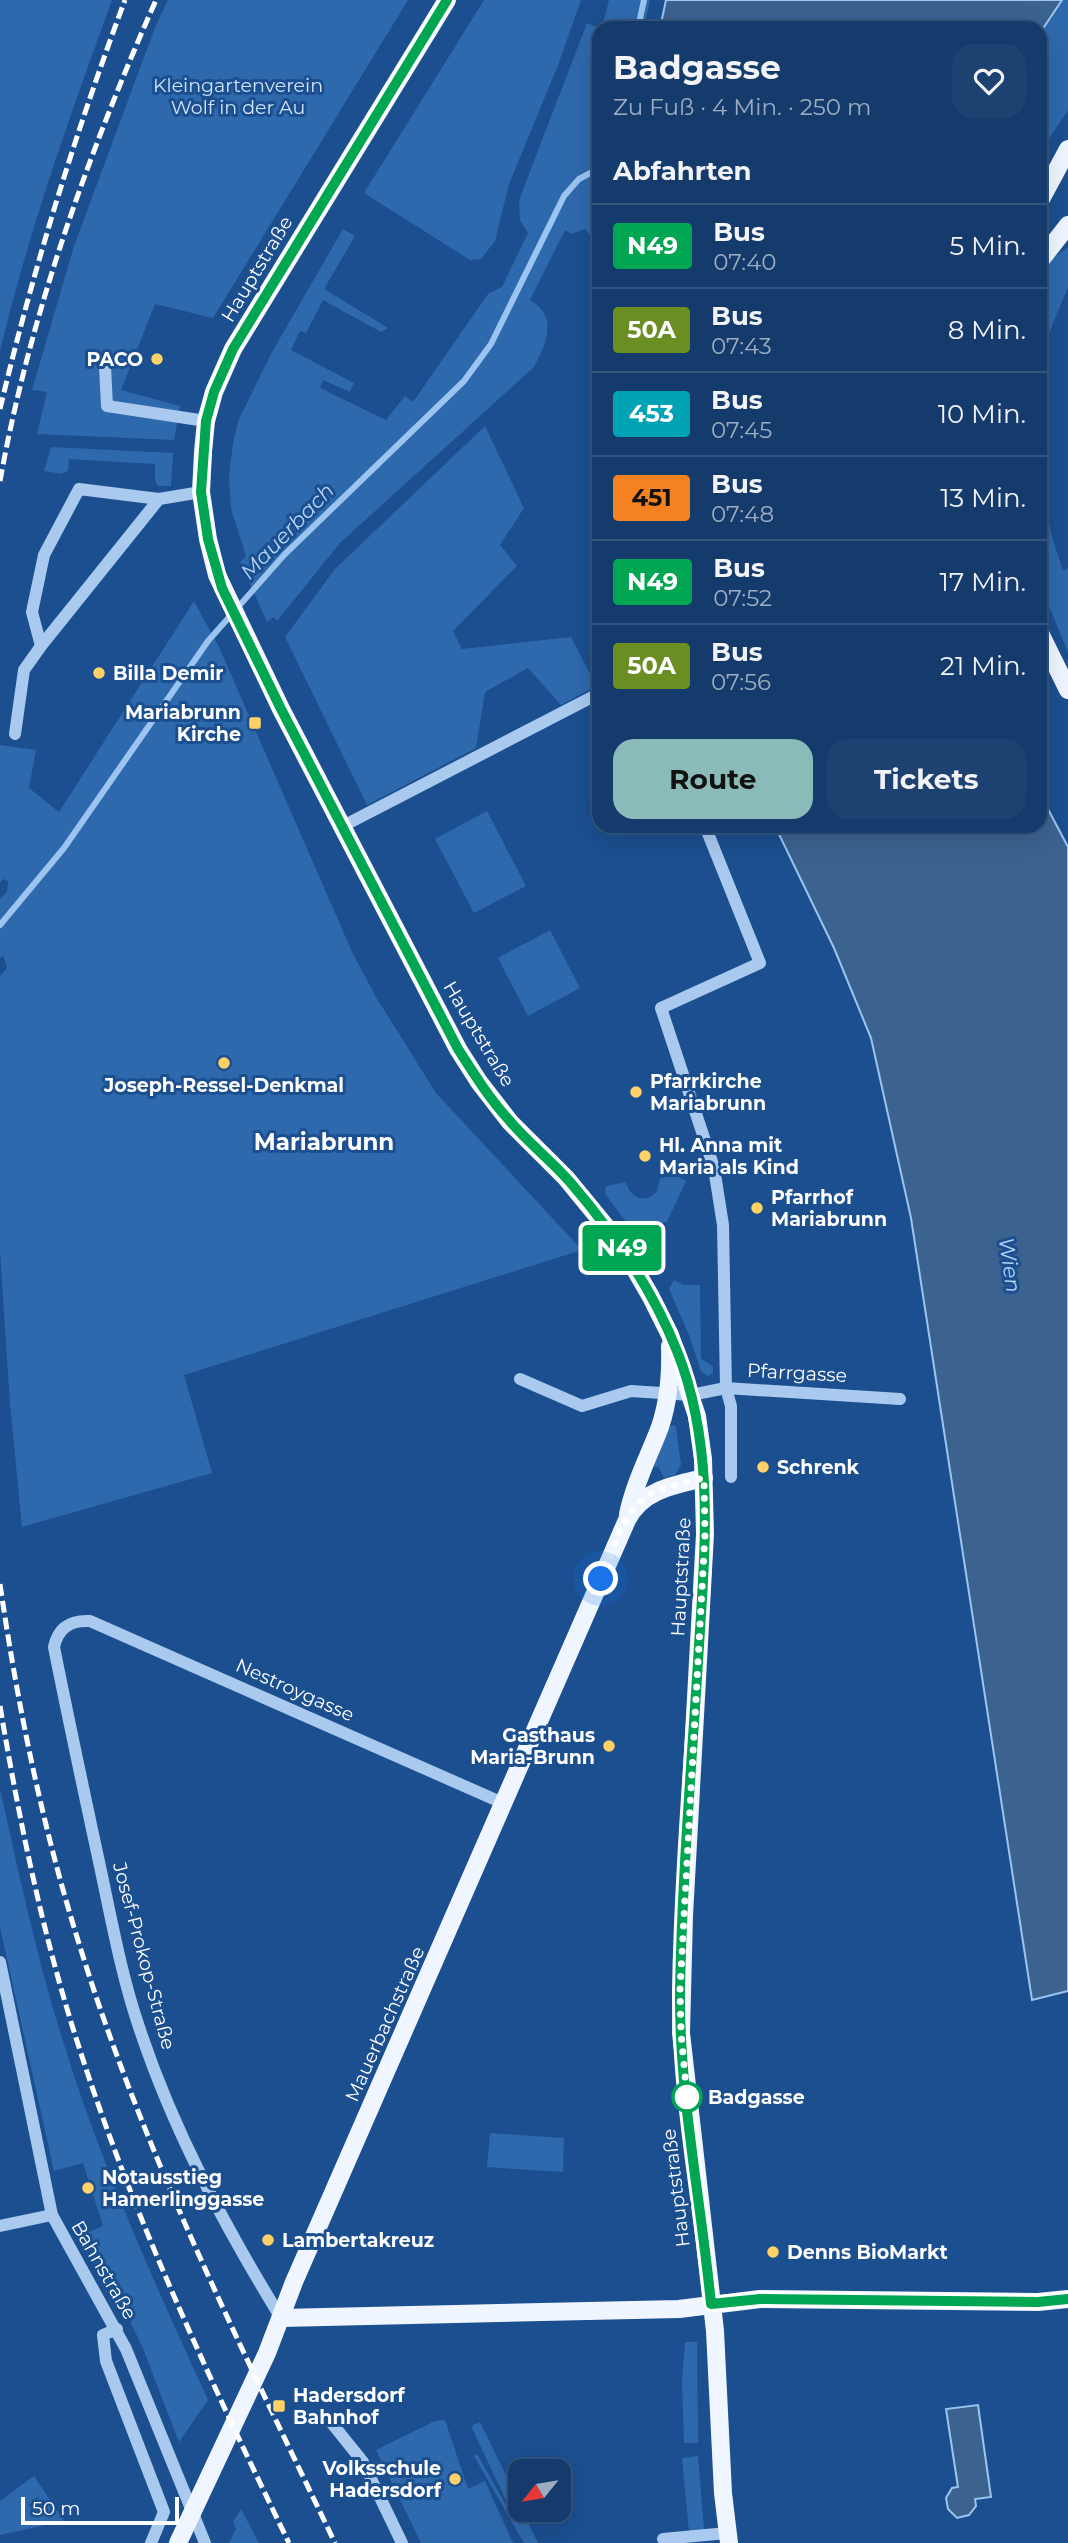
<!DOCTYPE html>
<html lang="de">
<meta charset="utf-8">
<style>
:root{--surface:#143b6b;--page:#1d4271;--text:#f1f3f6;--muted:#9dadc1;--line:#33557e;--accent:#8bbbb9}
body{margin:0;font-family:Montserrat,sans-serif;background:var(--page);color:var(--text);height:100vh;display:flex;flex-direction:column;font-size:26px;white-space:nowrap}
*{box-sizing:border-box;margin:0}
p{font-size:23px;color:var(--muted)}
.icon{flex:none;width:38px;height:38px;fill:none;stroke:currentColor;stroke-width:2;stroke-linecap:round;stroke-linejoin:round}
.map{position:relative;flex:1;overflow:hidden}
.panel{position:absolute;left:592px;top:21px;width:455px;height:812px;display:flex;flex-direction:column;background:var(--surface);border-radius:21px;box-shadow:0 7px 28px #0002,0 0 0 2px var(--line)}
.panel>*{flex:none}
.badge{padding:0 14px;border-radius:5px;font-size:24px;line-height:46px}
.needle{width:46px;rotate:240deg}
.tools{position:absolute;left:508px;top:2459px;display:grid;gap:14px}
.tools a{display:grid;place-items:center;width:63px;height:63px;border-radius:14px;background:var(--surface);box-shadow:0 7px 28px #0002,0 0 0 2px var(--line);font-size:35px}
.scale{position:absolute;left:21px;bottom:18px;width:158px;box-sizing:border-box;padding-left:7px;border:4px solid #fff;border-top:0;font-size:19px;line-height:24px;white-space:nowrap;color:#fff;-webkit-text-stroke:5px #1b4f8f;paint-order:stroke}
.you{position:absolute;width:35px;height:35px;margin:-18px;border:5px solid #fff;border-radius:50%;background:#1a73e8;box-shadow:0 0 0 10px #1a73e833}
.map>.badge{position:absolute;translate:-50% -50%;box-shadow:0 0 0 4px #fff}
h2{padding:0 21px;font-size:26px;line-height:63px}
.round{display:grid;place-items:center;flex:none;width:74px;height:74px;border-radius:21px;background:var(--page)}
.headline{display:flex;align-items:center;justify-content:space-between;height:119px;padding:0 21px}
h1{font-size:33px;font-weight:700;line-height:52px}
.primary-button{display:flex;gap:14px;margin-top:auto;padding:14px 21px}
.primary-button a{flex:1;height:80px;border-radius:21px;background:var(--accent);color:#111;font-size:28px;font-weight:700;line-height:80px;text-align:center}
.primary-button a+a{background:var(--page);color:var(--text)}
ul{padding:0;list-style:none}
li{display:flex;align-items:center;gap:21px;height:84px;padding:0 21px;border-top:2px solid var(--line)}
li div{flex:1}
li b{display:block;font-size:26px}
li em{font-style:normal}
li .badge{min-width:77px;font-weight:700;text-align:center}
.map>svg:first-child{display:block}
.green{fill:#2e69ad}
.water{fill:#3c6290;stroke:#9cc4f0;stroke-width:2}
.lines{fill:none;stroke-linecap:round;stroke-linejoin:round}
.stream{stroke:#9cc4f0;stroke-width:6}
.minor{stroke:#a9c9ee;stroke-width:12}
.major{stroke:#f0f6ff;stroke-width:18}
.rail{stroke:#fff;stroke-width:5;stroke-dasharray:12 5;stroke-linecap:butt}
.line-casing{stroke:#fff;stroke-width:16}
.line{stroke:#00a651;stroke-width:10}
.walk{stroke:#fff;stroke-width:7;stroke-dasharray:0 12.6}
.poi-dot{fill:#ffd166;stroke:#1b4f8f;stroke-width:2.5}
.stop-dot{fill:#fff;stroke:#00a651;stroke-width:3.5}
.labels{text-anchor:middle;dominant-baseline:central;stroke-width:6;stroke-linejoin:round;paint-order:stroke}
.park-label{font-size:19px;fill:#cfe3fa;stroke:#1b4f8f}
.street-label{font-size:19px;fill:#fff;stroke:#1b4f8f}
.poi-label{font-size:19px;font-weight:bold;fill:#fff;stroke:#1b4f8f;text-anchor:start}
.stop-label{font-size:19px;font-weight:bold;fill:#fff;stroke:#1b4f8f;text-anchor:start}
.water-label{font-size:21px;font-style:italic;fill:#b5d3f5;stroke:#1b4f8f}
.quarter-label{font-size:23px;font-weight:bold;fill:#fff;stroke:#1b4f8f}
</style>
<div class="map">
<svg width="1068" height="2543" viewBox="0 0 1068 2543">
<rect width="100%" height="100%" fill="#1b4f8f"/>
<g class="green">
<path d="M0 0H112C70 116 28 232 0 352Z"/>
<polygon points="168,0 408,0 213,318 155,304 121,390 180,406 174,440 37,434 47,392 32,390 74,246 156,25"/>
<polygon points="484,0 581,0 558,65 509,184 495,241 481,259 470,260 364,193"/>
<polygon points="609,0 650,0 644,28 602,28"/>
<polygon points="666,0 1068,0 1068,110 1040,152 1040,28 660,28"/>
<path d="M587 23 599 28 598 237 593 238 585 229 572 234 565 230 530 300C558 316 547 343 534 367L340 543 277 621 274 617 267 622 240 562 246 556 231 509 229 476 233 443 239 419 272 352 343 229 355 236 324 289 388 328 381 332 323 300 306 333 300 331 291 350 354 383 350 392 323 380 320 388 386 420 405 396 413 402 488 294 502 287 528 233 520 220 519 200Z"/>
<polygon points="1068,247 1068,287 1047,338 1040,369 1040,280 1053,258"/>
<polygon points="485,426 524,508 500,545 517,566 453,631 462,649 571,637 596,686 561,705 528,668 485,692 476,748 367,805 285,637 335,569"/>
<polygon points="51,447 173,453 171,486 158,486 155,480 155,464 69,459 68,470 62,474 44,471"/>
<polygon points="1040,479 1052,537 1063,571 1068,568 1068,652 1040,585"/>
<polygon points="194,601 219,647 353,954 376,997 436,1093 582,1250 184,1375 212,1473 22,1527 10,1404 0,1252 0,976 7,968 3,955 0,958 0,899 7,892 8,881 3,879 0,883 0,745 36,750 29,788 59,812"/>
<polygon points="487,811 526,886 474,913 435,839"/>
<polygon points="550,930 580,988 528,1016 498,958"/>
<path d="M677 1176 686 1181 667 1222 630 1227 605 1194 606 1186 626 1182C630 1198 645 1205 657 1191L660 1178Z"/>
<polygon points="674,1280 683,1285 700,1285 701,1359 713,1366 713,1373 708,1376 701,1371 689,1335 669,1289"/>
<polygon points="673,1425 676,1427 681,1465 675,1475 664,1478 659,1468 651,1465 668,1427"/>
<path d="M0 1789C19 1874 37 1959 63 2041 101 2165 154 2282 208 2400L179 2442 142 2346 123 2307 115 2308 77 2237 103 2226 83 2163 54 2171 0 1927Z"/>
<polygon points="490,2133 564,2138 563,2172 487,2167"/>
<polygon points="685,2342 697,2342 698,2443 684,2443 682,2382"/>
<polygon points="445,2420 468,2489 485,2481 513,2543 421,2543 376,2450 435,2421"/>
<polygon points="480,2422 520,2504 520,2510 522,2510 538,2543 524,2543 474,2456 477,2454 517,2524 471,2426"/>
<polygon points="698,2456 704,2529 689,2532 682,2458"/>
<polygon points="34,2476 64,2521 0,2535 0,2501"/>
<polygon points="241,2509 259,2543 229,2543 236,2529 233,2522"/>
</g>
<g class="water">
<polygon points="666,0 1062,0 1040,33 1040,28 660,28"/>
<polygon points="1040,794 1068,847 1068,1991 1032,2000 911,1218 871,1038 834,948 775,826 1040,826"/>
<polygon points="978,2405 991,2497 975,2499 976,2506 969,2515 957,2518 948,2509 946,2498 952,2488 958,2487 946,2409"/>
</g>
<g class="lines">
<g class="stream">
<polyline points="638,28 644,0"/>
<polyline points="0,925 64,848 208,641 284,555 464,381 491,344 564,196 579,179 598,169"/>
</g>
<g class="minor">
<polyline points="105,366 107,406 206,421"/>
<polyline points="41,646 32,612 44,555 79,489 159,499"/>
<polyline points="15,734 24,670 41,646 159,499 201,492"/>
<polyline points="343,826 598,694"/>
<polyline points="705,826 760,963 661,1008 714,1168 723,1225 726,1388 731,1406 731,1477"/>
<polyline points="520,1379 582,1406 631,1391 691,1395 726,1388 900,1399"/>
<polyline points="0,1962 52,2215 126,2349 205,2543"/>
<polyline points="0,2226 52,2215"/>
<path d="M281 2318C224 2225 173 2130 139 2027 122 1977 112 1923 101 1871 85 1797 69 1722 54 1647 58 1628 70 1620 90 1621L505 1804"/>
<polyline points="117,2329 103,2335 106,2361 164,2512 151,2543"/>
<polyline points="326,2416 363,2462 402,2543"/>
<polyline points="663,2539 727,2533"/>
</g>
<g class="major">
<polyline points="447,0 233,349 214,392 206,421 203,452 201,492 208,539 217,575 281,709 458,1049 479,1082 510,1122 566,1178 621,1245 651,1297 670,1335 697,1416 703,1459 705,1534 684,1916 681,2033 715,2331 723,2493 729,2543"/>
<polyline points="1040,201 1068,149"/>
<polyline points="1040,261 1068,225"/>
<polyline points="1040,633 1068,690"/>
<path d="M628 1514C635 1482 649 1456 660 1427 669 1400 671 1373 670 1346"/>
<polyline points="281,2318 679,2309 760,2299 1038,2302 1068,2299"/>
<path d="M178 2543 267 2353 294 2282 627 1520C642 1490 674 1485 704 1478"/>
</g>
<g class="rail">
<path d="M0 409C33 270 75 134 125 0"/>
<path d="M0 481C30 315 88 154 156 0"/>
<path d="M0 1584C18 1708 43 1830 81 1950 145 2156 242 2349 335 2543"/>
<path d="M0 1706C19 1819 42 1932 77 2041 132 2215 210 2380 289 2543"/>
</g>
</g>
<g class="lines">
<defs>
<path id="line" d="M447 0 233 349 214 392 206 421 201 492 208 539 222 588 281 709 458 1049C474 1074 489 1098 509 1120 527 1142 551 1160 570 1182 614 1233 652 1288 677 1351 717 1451 704 1558 698 1662 691 1772 682 1881 680 1991 679 2095 701 2200 711 2304L760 2299 1038 2302 1068 2299"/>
</defs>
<use href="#line" class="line-casing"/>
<use href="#line" class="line"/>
<path class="walk" d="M601 1579C613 1552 623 1508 651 1494 667 1486 687 1482 704 1478L705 1534 680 1990 681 2033 687 2097"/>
</g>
<g class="poi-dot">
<circle cx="157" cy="359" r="7"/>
<circle cx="99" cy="673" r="7"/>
<rect x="248" y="716" width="14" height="14" rx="3.5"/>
<circle cx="224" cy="1063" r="7"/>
<circle cx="636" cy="1092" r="7"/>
<circle cx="645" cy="1156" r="7"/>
<circle cx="757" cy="1208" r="7"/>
<circle cx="763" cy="1467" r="7"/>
<circle cx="609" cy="1746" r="7"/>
<circle cx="88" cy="2188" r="7"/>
<circle cx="268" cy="2240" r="7"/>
<circle cx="773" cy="2252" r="7"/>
<rect x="272" y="2399" width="14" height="14" rx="3.5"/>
<circle cx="455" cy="2479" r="7"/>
</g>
<circle class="stop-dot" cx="687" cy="2097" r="14"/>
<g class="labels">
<g class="park-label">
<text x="238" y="85">Kleingartenverein<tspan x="238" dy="22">Wolf in der Au</tspan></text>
</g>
<g class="street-label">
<text transform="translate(257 269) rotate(-59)">Hauptstraße</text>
<text transform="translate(479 1034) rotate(59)">Hauptstraße</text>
<text transform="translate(797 1373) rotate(3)">Pfarrgasse</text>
<text transform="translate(681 1577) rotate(-87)">Hauptstraße</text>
<text transform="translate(295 1690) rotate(24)">Nestroygasse</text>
<text transform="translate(144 1956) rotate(75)">Josef-Prokop-Straße</text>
<text transform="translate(385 2024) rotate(-66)">Mauerbachstraße</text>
<text transform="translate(676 2188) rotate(-97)">Hauptstraße</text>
<text transform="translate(104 2270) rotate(60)">Bahnstraße</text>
</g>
<g class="poi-label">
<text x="143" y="359" text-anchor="end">PACO</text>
<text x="113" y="673">Billa Demir</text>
<text x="241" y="712" text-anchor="end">Mariabrunn<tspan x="241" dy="22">Kirche</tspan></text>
<text x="650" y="1081">Pfarrkirche<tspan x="650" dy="22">Mariabrunn</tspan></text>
<text x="224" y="1085" text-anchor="middle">Joseph-Ressel-Denkmal</text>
<text x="659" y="1145">Hl. Anna mit<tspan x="659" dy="22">Maria als Kind</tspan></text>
<text x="771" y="1197">Pfarrhof<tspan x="771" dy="22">Mariabrunn</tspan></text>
<text x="777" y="1467">Schrenk</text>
<text x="595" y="1735" text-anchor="end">Gasthaus<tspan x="595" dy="22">Maria-Brunn</tspan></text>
<text x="102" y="2177">Notausstieg<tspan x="102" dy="22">Hamerlinggasse</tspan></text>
<text x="282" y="2240">Lambertakreuz</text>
<text x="787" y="2252">Denns BioMarkt</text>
<text x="293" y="2395">Hadersdorf<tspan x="293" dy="22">Bahnhof</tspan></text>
<text x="441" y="2468" text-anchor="end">Volksschule<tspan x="441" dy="22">Hadersdorf</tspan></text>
</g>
<g class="stop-label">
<text x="708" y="2097">Badgasse</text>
</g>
<g class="water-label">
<text transform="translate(287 531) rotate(-46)">Mauerbach</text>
<text transform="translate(1010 1265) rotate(82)">Wien</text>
</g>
<g class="quarter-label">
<text x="324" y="1142">Mariabrunn</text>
</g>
</g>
</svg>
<div class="tools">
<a><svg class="needle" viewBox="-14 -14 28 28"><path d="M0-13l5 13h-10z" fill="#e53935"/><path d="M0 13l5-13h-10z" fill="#9dadc1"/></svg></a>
</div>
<div class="scale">50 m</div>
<div class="you" style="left:601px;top:1579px"></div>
<b class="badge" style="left:622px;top:1248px;background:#00a651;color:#fff">N49</b>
<section class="panel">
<div class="headline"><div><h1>Badgasse</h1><p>Zu Fuß · 4 Min. · 250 m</p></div><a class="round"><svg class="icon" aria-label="heart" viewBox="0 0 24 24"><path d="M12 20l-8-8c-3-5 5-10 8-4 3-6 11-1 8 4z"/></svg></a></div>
<h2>Abfahrten</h2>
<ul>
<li><span class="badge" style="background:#00a651;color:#fff">N49</span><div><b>Bus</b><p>07:40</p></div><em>5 Min.</em></li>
<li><span class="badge" style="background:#6b8e23;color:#fff">50A</span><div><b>Bus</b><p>07:43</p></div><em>8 Min.</em></li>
<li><span class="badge" style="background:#00a3b4;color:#fff">453</span><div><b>Bus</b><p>07:45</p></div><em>10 Min.</em></li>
<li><span class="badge" style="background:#f58220;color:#111">451</span><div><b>Bus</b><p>07:48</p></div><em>13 Min.</em></li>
<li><span class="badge" style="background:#00a651;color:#fff">N49</span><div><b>Bus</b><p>07:52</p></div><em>17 Min.</em></li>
<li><span class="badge" style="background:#6b8e23;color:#fff">50A</span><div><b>Bus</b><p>07:56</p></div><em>21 Min.</em></li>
</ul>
<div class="primary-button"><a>Route</a><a>Tickets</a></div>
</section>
</div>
